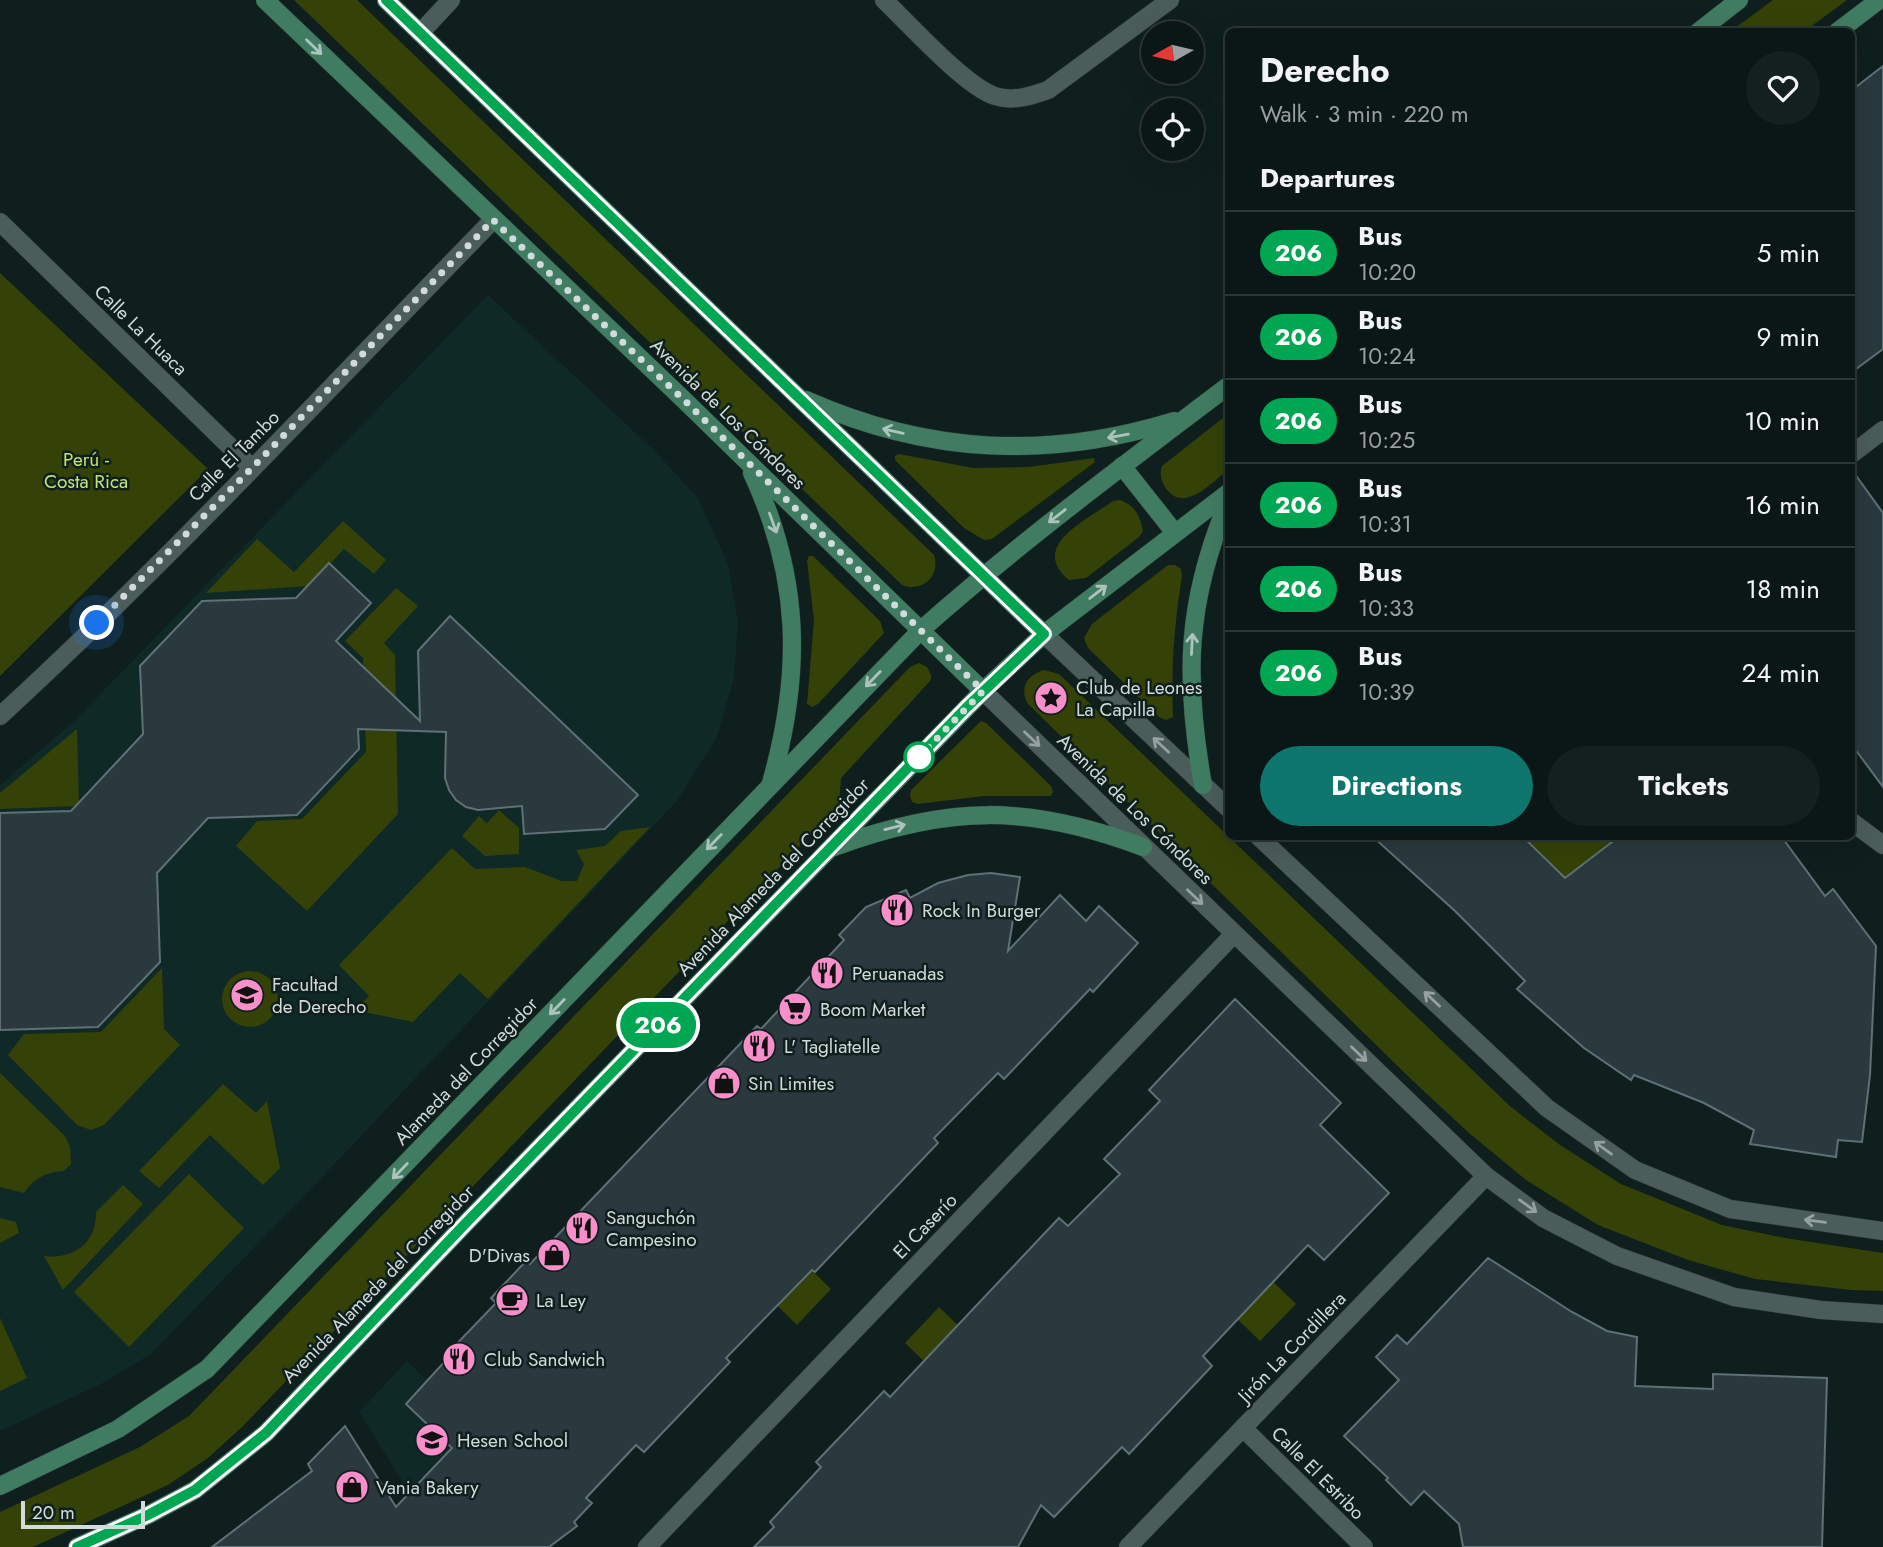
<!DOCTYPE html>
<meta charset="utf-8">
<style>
:root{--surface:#0b1716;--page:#14201f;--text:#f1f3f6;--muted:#9a9fa1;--line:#2b3635;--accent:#0f766e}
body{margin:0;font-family:Jost,sans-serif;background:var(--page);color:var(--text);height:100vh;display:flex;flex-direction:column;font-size:26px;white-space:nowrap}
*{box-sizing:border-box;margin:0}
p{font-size:23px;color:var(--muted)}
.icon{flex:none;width:38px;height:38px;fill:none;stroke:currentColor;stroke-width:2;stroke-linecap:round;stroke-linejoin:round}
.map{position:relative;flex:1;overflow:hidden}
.side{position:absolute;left:1225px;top:28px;width:630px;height:812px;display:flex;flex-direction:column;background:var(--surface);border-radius:10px;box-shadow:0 7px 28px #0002,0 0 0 2px var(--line)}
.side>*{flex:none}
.badge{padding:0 14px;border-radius:23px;font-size:24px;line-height:46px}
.needle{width:46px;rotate:262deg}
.tools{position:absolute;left:1141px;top:21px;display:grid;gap:14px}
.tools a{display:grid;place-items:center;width:63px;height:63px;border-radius:50%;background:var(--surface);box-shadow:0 7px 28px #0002,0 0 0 2px var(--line);font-size:35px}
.scale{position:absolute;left:21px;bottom:18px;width:124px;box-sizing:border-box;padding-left:7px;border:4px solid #d1dbd9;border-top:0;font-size:19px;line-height:24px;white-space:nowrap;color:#d1dbd9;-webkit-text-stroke:5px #0f1f1d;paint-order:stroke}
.you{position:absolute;width:35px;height:35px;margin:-18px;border:5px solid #fff;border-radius:50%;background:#1a73e8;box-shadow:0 0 0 10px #1a73e833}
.map>.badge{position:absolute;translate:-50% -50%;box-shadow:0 0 0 4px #fff}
h2{padding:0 35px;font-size:26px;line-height:63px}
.round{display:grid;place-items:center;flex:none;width:74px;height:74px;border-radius:37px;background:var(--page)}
.overview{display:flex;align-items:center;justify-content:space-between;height:119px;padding:0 35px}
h1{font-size:33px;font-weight:700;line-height:52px}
.primary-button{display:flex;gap:14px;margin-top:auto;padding:14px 35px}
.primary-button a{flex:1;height:80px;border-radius:42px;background:var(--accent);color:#fff;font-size:28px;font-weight:700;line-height:80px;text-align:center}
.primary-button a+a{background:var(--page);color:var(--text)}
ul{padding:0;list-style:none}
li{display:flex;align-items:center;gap:21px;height:84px;padding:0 35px;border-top:2px solid var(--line)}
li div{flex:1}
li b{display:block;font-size:26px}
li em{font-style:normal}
li .badge{min-width:77px;font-weight:700;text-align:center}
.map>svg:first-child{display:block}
.built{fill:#0f2926}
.green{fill:#344207}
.building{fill:#29393e;stroke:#5f7176;stroke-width:2}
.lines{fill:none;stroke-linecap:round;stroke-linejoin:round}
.street-casing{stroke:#2e3736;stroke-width:19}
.secondary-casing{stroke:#2e3736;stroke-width:19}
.street{stroke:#4b5d5a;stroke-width:18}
.secondary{stroke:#407c62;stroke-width:18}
.oneway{stroke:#adc3bb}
.oneway2{stroke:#95a2a0}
.line-casing{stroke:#fff;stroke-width:16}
.line{stroke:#00a651;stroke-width:10}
.walk{stroke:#d1dbd9;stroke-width:7;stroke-dasharray:0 12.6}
.stop-dot{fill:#fff;stroke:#00a651;stroke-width:3.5}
.labels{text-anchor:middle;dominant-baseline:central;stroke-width:5;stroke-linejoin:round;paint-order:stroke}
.street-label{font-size:19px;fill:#d1dbd9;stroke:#0f1f1d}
.park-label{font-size:19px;fill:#c3e472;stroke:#0f1f1d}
.poi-label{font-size:19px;fill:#d1dbd9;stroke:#0f1f1d;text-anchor:start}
</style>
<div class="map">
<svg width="1883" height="1547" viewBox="0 0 1883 1547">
<rect width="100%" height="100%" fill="#0f1f1d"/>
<g class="built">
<polygon points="488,295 654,450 698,498 728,564 738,622 734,678 717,737 677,801 312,1188 151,1354 105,1382 0,1431 0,785 73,722"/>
<polygon points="407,1361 501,1453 431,1527 359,1412"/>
</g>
<g class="green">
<path d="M294 0H357L934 555C941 576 922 593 902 585Z"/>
<polygon points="1773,0 1847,0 1805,31 1731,31"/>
<polygon points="0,273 208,469 0,676"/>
<path d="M1228 414V470C1211 483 1183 515 1165 487 1160 479 1160 474 1162 466Z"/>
<polygon points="899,454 973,468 1029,467 1094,458 1095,462 992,539 984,540 964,528 895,460 895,456"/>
<path d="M1120 500C1135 505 1140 516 1143 531L1139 537 1086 578 1069 580C1028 546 1087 520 1113 501Z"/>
<polygon points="343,521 386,560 374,574 344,549 309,586 206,593 257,539 294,572"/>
<polygon points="809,556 813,556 880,621 884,633 818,704 812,707 807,704 814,620 807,561"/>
<path d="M1168 565H1175L1181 569 1182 576C1174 626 1171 666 1173 717L1166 720 1159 717 1088 648 1084 638 1092 624Z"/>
<polygon points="396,588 418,606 384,643 395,655 398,814 307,911 236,846 257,821 302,819 366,752 363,658 345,641"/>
<polygon points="919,663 927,667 931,675 931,680 841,778 839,805 242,1427 208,1458 168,1485 33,1547 0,1547 0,1512 140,1447 189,1416 910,667"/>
<path d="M1044 670 1059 674 1511 1107 1560 1145 1621 1184 1722 1225 1785 1238 1883 1253V1291L1851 1290 1755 1279 1688 1260 1598 1225 1526 1180 1469 1133 1413 1081 1028 704C1019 688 1027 675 1044 670Z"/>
<polygon points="981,721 986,723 1051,786 1053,792 1051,796 984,796 918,804 912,802 910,796 911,790"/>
<polygon points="77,729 79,806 0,809 0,793"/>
<polygon points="499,810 519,828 519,854 485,856 462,836 479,816 487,823"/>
<polygon points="650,827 488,999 460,973 413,1022 354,1010 369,996 339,965 452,848 475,869 525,867 562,881 577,881 584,864 576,850 605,846 621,831"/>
<polygon points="1522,837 1620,837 1566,879"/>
<polygon points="162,968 164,1029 180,1045 104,1125 91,1130 77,1125 8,1055 24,1034 101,1032"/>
<circle cx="250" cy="999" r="28"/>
<path d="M0 1073 65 1136 70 1147 71 1164 64 1171C46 1172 34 1178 24 1193L0 1187Z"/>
<polygon points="223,1084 256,1113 267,1101 280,1168 263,1185 210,1135 159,1188 139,1171"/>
<polygon points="189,1174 244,1228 129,1347 74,1292"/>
<path d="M123 1185 143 1204 63 1290 44 1256C73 1260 97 1243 96 1212Z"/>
<polygon points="741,1201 831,1289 797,1325 707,1237"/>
<polygon points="1203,1214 1296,1304 1260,1341 1168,1252"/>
<polygon points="0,1218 16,1222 19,1233 0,1243"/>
<polygon points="939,1307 1030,1395 995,1430 905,1343"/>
<polygon points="0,1318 27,1378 0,1391"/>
</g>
<g class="building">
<polygon points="1883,66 1883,349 1852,372 1852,90"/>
<polygon points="1852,470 1883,513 1883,787 1852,745"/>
<polygon points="329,563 371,603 336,641 420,721 418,651 450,616 638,795 605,829 524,834 522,806 478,810 466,807 456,800 449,790 445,778 446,732 358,729 359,749 297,815 208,818 157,873 160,962 98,1027 0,1030 0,813 71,811 143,734 140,666 202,601 296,598"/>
<polygon points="1372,836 1522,836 1565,878 1620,836 1781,836 1825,896 1833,889 1876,946 1870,1075 1862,1142 1838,1140 1836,1157 1750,1144 1754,1130 1704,1103 1634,1075 1631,1080 1584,1048 1517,989 1525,981 1455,911"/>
<polygon points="991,873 1020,877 1008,951 1060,895 1086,921 1099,906 1138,943 1093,992 1090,989 1004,1079 998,1073 934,1138 938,1143 815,1272 812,1270 726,1358 730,1362 644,1452 636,1445 586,1498 592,1503 574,1522 577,1526 549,1547 212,1547 312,1471 308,1464 345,1426 396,1507 452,1448 406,1404 447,1359 444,1357 496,1303 491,1298 527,1260 530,1264 757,1026 761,1029 844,940 839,935 866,907 906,890 910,898 938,883 968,875"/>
<polygon points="1235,999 1341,1103 1320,1125 1389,1193 1324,1260 1308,1245 1203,1356 1212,1366 1129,1454 1122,1447 1054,1517 1041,1505 1018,1547 754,1547 774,1527 770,1522 821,1467 816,1462 884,1391 890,1397 1059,1218 1068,1226 1120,1174 1104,1159 1160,1101 1149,1090"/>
<polygon points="1488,1258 1572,1312 1607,1331 1637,1337 1635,1386 1713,1389 1713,1374 1827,1378 1822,1547 1463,1547 1459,1524 1424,1491 1411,1505 1386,1480 1388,1478 1344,1436 1399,1380 1376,1357 1397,1335 1407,1344"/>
</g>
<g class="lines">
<defs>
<g id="street">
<path d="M884 0C909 24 966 87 995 96 1013 102 1031 96 1048 90L1170 0"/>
<polyline points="420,33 451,0"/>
<polyline points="0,222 252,468"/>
<polyline points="1852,454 1883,430"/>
<polyline points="1044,634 1228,808"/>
<polyline points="983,691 1486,1176 1543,1218 1617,1256 1734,1297 1821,1310 1883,1314"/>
<path d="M0 716C172 558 330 387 493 220"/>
<polyline points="1852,822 1883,845"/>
<polyline points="1258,836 1547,1108 1635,1170 1730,1209 1883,1231"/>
<polyline points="1243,1428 1364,1547"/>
<polyline points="647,1547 1234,934"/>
<polyline points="1128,1547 1486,1176"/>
</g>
<g id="secondary">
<polyline points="265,0 683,399 983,691"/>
<polyline points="386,0 1044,634"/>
<polyline points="1698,32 1739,0"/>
<polyline points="1837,32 1879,0"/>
<path d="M806 400C928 454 1047 460 1174 421"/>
<polyline points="1122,466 1175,533"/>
<path d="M752 473C801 578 802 673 771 783"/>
<path d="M1203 785C1184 678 1186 602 1228 502"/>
<path d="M834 847C948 805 1028 804 1143 847"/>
<path d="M0 1486 118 1429 207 1369 921 630C1019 543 1124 465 1228 386"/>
<polyline points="77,1547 148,1515 195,1490 266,1433 464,1225 983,691 1044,634 1228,493"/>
</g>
</defs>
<use href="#street" class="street-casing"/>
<use href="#secondary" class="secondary-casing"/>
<use href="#street" class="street"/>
<use href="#secondary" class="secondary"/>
</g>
<defs><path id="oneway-shaft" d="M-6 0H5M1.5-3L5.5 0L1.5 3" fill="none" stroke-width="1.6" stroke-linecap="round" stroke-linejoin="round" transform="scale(1.75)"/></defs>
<g class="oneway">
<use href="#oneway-shaft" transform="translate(314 47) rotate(44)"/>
<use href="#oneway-shaft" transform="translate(893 431) rotate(-167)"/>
<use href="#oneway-shaft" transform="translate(1118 436) rotate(170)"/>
<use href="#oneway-shaft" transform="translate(1057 516) rotate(142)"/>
<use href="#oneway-shaft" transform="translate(773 523) rotate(70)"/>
<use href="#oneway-shaft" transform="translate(1098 592) rotate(-38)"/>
<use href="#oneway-shaft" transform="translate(1192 644) rotate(-87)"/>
<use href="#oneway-shaft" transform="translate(873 679) rotate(134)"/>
<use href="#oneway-shaft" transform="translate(895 827) rotate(-14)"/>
<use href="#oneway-shaft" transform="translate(714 842) rotate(134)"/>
<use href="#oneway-shaft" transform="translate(557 1007) rotate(134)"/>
<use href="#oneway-shaft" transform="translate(400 1171) rotate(134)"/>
</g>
<g class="oneway2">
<use href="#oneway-shaft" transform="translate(1032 739) rotate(44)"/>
<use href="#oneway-shaft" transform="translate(1161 745) rotate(-137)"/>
<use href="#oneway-shaft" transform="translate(1195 897) rotate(44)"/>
<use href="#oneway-shaft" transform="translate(1432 999) rotate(-137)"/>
<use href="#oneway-shaft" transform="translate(1359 1054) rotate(44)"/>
<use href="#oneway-shaft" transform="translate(1603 1148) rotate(-144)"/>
<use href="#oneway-shaft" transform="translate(1528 1206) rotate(36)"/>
<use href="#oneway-shaft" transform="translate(1815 1221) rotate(-172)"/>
</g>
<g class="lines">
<defs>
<polyline id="line" points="77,1547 148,1515 195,1490 266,1433 464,1225 967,707 1044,634 386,0"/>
</defs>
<use href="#line" class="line-casing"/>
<use href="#line" class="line"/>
<polyline class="walk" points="97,623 252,468 493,220 683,399 983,691 919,757"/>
</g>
<defs>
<symbol id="sight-disc" viewBox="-11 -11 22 22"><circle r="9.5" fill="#f98fca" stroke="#0f1f1d"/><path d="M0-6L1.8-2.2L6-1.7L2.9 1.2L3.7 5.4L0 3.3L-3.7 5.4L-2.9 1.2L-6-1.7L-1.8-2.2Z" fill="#111"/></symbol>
<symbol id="restaurant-disc" viewBox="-11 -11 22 22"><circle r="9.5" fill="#f98fca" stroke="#0f1f1d"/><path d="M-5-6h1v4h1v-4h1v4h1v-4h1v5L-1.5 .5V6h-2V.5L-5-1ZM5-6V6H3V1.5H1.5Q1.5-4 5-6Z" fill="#111"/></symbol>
<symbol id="university-disc" viewBox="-11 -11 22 22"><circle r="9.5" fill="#f98fca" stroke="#0f1f1d"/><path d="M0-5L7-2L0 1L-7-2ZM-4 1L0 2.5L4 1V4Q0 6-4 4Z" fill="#111"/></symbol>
<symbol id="supermarket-disc" viewBox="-11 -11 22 22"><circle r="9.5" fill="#f98fca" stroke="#0f1f1d"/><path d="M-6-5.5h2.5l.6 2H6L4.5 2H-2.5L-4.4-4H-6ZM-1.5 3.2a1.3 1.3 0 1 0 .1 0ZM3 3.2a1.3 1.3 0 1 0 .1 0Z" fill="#111"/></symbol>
<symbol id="shop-disc" viewBox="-11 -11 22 22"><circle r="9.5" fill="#f98fca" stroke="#0f1f1d"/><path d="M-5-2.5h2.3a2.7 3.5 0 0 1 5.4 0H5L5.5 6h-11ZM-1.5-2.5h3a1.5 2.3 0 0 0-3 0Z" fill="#111"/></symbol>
<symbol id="cafe-disc" viewBox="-11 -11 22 22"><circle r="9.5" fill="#f98fca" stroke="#0f1f1d"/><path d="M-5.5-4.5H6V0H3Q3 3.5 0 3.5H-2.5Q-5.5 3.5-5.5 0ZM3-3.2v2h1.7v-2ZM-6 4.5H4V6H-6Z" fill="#111"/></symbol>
<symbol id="school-disc" viewBox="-11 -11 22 22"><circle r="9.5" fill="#f98fca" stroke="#0f1f1d"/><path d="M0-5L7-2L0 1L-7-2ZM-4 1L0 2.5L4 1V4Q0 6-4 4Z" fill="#111"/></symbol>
</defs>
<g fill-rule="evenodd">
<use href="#sight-disc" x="1032" y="679" width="38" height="38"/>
<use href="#restaurant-disc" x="878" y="891" width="38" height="38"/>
<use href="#restaurant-disc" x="808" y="954" width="38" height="38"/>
<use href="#university-disc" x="228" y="976" width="38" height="38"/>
<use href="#supermarket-disc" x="776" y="990" width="38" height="38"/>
<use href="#restaurant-disc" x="740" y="1027" width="38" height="38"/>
<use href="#shop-disc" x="705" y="1064" width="38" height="38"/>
<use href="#restaurant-disc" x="563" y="1209" width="38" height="38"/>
<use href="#shop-disc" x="535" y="1236" width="38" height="38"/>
<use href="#cafe-disc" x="493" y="1281" width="38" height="38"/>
<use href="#restaurant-disc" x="440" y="1340" width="38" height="38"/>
<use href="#school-disc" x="413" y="1421" width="38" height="38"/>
<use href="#shop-disc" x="333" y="1468" width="38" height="38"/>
</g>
<circle class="stop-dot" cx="919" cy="757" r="14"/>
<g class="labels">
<g class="street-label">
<text transform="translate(141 330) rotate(44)">Calle La Huaca</text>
<text transform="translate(728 414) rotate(44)">Avenida de Los Cóndores</text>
<text transform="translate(234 456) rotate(-45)">Calle El Tambo</text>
<text transform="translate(1135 809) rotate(44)">Avenida de Los Cóndores</text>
<text transform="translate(773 877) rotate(-46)">Avenida Alameda del Corregidor</text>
<text transform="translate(466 1071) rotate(-46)">Alameda del Corregidor</text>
<text transform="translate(925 1226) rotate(-46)">El Caserío</text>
<text transform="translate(378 1284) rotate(-46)">Avenida Alameda del Corregidor</text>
<text transform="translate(1292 1347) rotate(-46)">Jirón La Cordillera</text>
<text transform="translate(1318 1473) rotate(45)">Calle El Estribo</text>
</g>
<g class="park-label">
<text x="86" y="459">Perú -<tspan x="86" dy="22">Costa Rica</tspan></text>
</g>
<g class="poi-label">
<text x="1076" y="687">Club de Leones<tspan x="1076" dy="22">La Capilla</tspan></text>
<text x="922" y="910">Rock In Burger</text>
<text x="852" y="973">Peruanadas</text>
<text x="272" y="984">Facultad<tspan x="272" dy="22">de Derecho</tspan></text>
<text x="820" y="1009">Boom Market</text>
<text x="784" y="1046">L' Tagliatelle</text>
<text x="748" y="1083">Sin Limites</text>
<text x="606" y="1217">Sanguchón<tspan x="606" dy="22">Campesino</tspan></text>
<text x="530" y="1255" text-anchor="end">D'Divas</text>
<text x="536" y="1300">La Ley</text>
<text x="484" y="1359">Club Sandwich</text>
<text x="457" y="1440">Hesen School</text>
<text x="376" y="1487">Vania Bakery</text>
</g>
</g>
</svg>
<div class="tools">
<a><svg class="needle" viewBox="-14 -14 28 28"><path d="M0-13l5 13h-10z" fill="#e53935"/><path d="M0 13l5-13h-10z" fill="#9a9fa1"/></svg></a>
<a><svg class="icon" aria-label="locate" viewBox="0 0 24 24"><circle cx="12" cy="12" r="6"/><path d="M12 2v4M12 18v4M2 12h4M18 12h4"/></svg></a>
</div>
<div class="scale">20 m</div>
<div class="you" style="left:97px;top:623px"></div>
<b class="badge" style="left:658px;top:1025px;background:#00a651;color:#fff">206</b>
<section class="side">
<div class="overview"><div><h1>Derecho</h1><p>Walk · 3 min · 220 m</p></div><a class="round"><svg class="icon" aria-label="heart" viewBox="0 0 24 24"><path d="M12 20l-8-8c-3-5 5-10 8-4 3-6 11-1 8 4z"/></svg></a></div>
<h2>Departures</h2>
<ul>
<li><span class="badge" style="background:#00a651;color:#fff">206</span><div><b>Bus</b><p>10:20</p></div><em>5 min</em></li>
<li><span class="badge" style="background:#00a651;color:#fff">206</span><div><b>Bus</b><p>10:24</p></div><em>9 min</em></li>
<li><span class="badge" style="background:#00a651;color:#fff">206</span><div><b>Bus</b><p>10:25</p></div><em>10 min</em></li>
<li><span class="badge" style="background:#00a651;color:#fff">206</span><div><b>Bus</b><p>10:31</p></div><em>16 min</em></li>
<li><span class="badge" style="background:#00a651;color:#fff">206</span><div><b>Bus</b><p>10:33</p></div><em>18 min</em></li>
<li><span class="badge" style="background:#00a651;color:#fff">206</span><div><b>Bus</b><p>10:39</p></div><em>24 min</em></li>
</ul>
<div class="primary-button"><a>Directions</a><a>Tickets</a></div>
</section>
</div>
